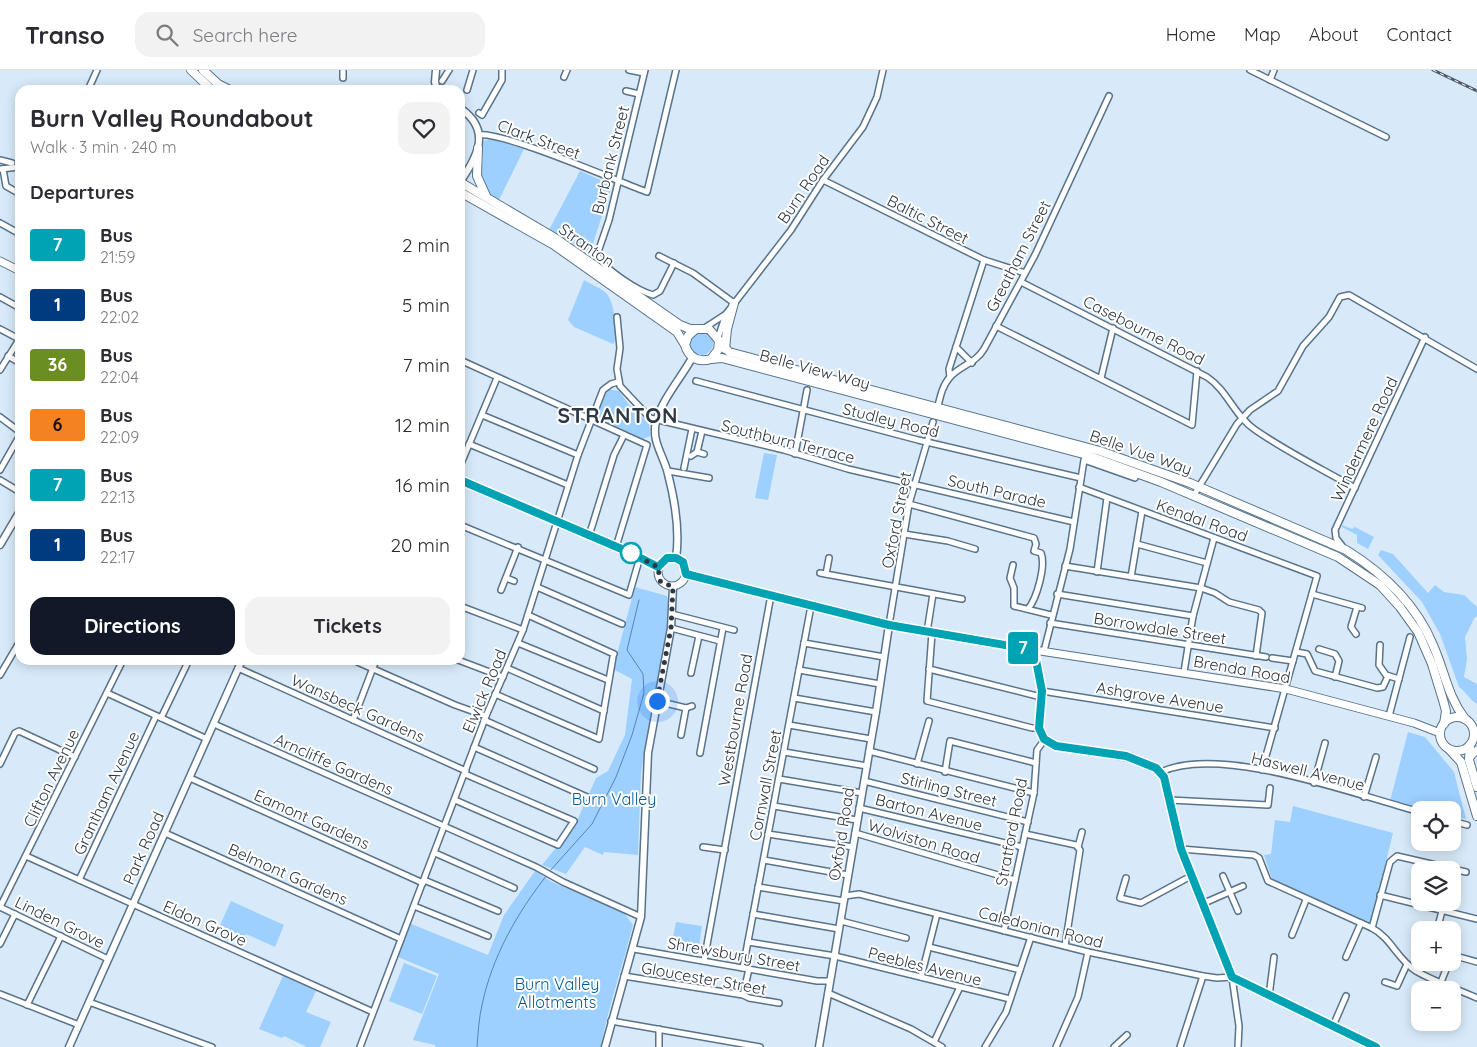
<!DOCTYPE html>
<meta charset="utf-8">
<style>
:root{--surface:#fff;--page:#f2f2f3;--text:#2b2b33;--muted:#7c7c81;--line:#e1e1e2;--accent:#111827}
body{margin:0;font-family:Quicksand,sans-serif;background:var(--page);color:var(--text);height:100vh;display:flex;flex-direction:column;font-size:19px;white-space:nowrap}
*{box-sizing:border-box;margin:0}
p{font-size:16px;color:var(--muted)}
.icon{flex:none;width:28px;height:28px;fill:none;stroke:currentColor;stroke-width:2;stroke-linecap:round;stroke-linejoin:round}
.map{position:relative;flex:1;overflow:hidden}
.side{position:absolute;left:15px;top:15px;width:450px;height:580px;display:flex;flex-direction:column;background:var(--surface);border-radius:15px;box-shadow:0 2px 12px #0003}
.side>*{flex:none}
.badge{padding:0 10px;border-radius:4px;font-size:18px;line-height:32px}
.controls{position:absolute;left:1411px;top:731px;display:grid;gap:10px}
.controls a{display:grid;place-items:center;width:50px;height:50px;border-radius:10px;background:var(--surface);box-shadow:0 2px 12px #0003;font-size:25px}
.you{position:absolute;width:25px;height:25px;margin:-12px;border:4px solid #fff;border-radius:50%;background:#1a73e8;box-shadow:0 0 0 8px #1a73e833}
.map>.badge{position:absolute;translate:-50% -50%;box-shadow:0 0 0 2px #fff}
h2{padding:0 15px;font-size:19px;line-height:45px}
.round{display:grid;place-items:center;flex:none;width:52px;height:52px;border-radius:15px;background:var(--page)}
.overview{display:flex;align-items:center;justify-content:space-between;height:85px;padding:0 15px}
h1{font-size:24px;font-weight:800;line-height:38px}
.cta{display:flex;gap:10px;margin-top:auto;padding:10px 15px}
.cta a{flex:1;height:58px;border-radius:15px;background:var(--accent);color:#fff;font-size:20px;font-weight:800;line-height:58px;text-align:center}
.cta a+a{background:var(--page);color:var(--text)}
ul{padding:0;list-style:none}
li{display:flex;align-items:center;gap:15px;height:60px;padding:0 15px}
li div{flex:1}
li b{display:block;font-size:19px}
li em{font-style:normal}
li .badge{min-width:55px;font-weight:700;text-align:center}
header{display:flex;align-items:center;gap:30px;box-sizing:border-box;height:70px;padding:0 25px;background:var(--surface);border-bottom:1px solid var(--line)}
header strong{font-size:24px}
nav{display:flex;gap:28px;margin-inline-start:auto;font-size:18px}
.search{width:350px;height:45px;background:var(--page);display:flex;align-items:center;gap:12px;box-sizing:border-box;padding:0 18px;border-radius:15px;color:var(--muted);font-size:19px}
.map>svg:first-child{display:block}
.green{fill:#9dd0fe}
.lines{fill:none;stroke-linecap:round;stroke-linejoin:round}
.stream{stroke:#5287b4;stroke-width:1}
.minor-casing{stroke:#58738a;stroke-width:8}
.tertiary-casing{stroke:#58738a;stroke-width:9}
.secondary-casing{stroke:#58738a;stroke-width:9}
.trunk-casing{stroke:#58738a;stroke-width:10}
.minor{stroke:#fff;stroke-width:5}
.tertiary{stroke:#fff;stroke-width:6}
.secondary{stroke:#fff;stroke-width:7}
.trunk{stroke:#fff;stroke-width:8}
.rail-casing{stroke:#4d5965;stroke-width:3}
.rail{stroke:#fff;stroke-width:1;stroke-dasharray:4;stroke-linecap:butt}
.line-casing{stroke:#fff;stroke-width:11}
.line{stroke:#00a3b4;stroke-width:8}
.walk{stroke:#2d3843;stroke-width:5;stroke-dasharray:0 9}
.stop-dot{fill:#fff;stroke:#00a3b4;stroke-width:2.5}
.labels{text-anchor:middle;dominant-baseline:central;stroke-width:4;stroke-linejoin:round;paint-order:stroke}
.street-label{font-size:16px;fill:#2d3843;stroke:#fff}
.park-label{font-size:16px;fill:#045a92;stroke:#fff}
.district-label{font-size:21px;font-weight:bold;letter-spacing:1px;fill:#2d3843;stroke:#fff}
</style>
<header>
<strong>Transo</strong>
<div class="search"><svg class="icon" aria-label="search" viewBox="0 0 24 24"><circle cx="10" cy="10" r="6"/><path d="M15 15l6 6"/></svg>Search here</div>
<nav><a>Home</a><a>Map</a><a>About</a><a>Contact</a></nav>
</header>
<div class="map">
<svg width="1477" height="977" viewBox="0 0 1477 977">
<rect width="100%" height="100%" fill="#d8eafa"/>
<g class="green">
<path d="M490 68 524 79 499 130C473 117 481 110 483 87 483 81 482 77 484 71Z"/>
<polygon points="580,101 612,115 590,183 549,160"/>
<path d="M584 210C590 214 599 217 605 222 616 232 615 257 615 271L613 274 574 257 568 250Z"/>
<circle cx="701" cy="273" r="12"/>
<polygon points="607,319 619,321 629,335 649,353 650,366 643,369 595,349"/>
<polygon points="764,383 777,385 768,430 755,428"/>
<polygon points="1342,455 1352,459 1355,457 1374,467 1368,479 1357,473 1357,465 1342,457"/>
<path d="M1381 480 1393 484 1428 523 1435 515 1444 522 1464 525 1477 537V547H1475L1465 567 1467 589 1464 607 1477 614V634C1469 629 1466 622 1459 617L1440 564 1422 532 1378 485Z"/>
<polygon points="635,517 667,526 671,537 641,703 638,785 604,782 603,785 585,777 566,804 542,795 576,753 596,708 608,701 625,665 632,609 613,599"/>
<polygon points="1408,662 1425,667 1454,702 1466,749 1453,746 1452,740 1429,740 1390,731"/>
<polygon points="1293,736 1393,763 1371,853 1272,809 1264,785 1271,784 1275,750 1290,752"/>
<path d="M535 801 552 812 624 843 633 855C623 896 608 936 601 977H435V975L413 970 439 904 398 887 409 853 488 885 504 845Z"/>
<polygon points="231,831 284,855 275,877 246,864 244,867 220,855"/>
<polygon points="676,852 702,856 698,883 671,878"/>
<polygon points="404,893 437,906 422,944 389,931"/>
<polygon points="283,906 316,921 306,942 331,952 320,977 307,977 284,966 282,968 259,959"/>
</g>
<g class="lines">
<g class="stream">
<polyline points="549,802 592,754 616,707 632,665 644,623 643,604 627,580 639,530"/>
<path d="M477 977C478 963 479 948 482 935 492 887 517 843 547 805"/>
</g>
<defs>
<g id="minor">
<polyline points="629,0 644,3"/>
<path d="M645 0 609 150 597 185C604 199 638 221 653 225L660 221 674 193"/>
<polyline points="1250,0 1386,67"/>
<polyline points="564,7 567,0"/>
<polyline points="343,8 343,0"/>
<polyline points="1270,10 1274,0"/>
<polyline points="442,11 449,0"/>
<polyline points="88,20 97,0"/>
<polyline points="467,20 473,0"/>
<polyline points="626,21 639,24"/>
<polyline points="479,43 482,45 502,10 502,0"/>
<path d="M479 65C502 61 617 111 647 122L676 0"/>
<polyline points="0,90 12,93"/>
<polyline points="0,99 20,97"/>
<polyline points="3,99 6,116 20,124"/>
<polyline points="823,110 984,190 1025,203"/>
<polyline points="0,153 20,164"/>
<polyline points="659,186 693,203 734,233"/>
<path d="M1021 212 1207 307C1227 320 1234 345 1254 359 1285 381 1322 399 1355 418"/>
<polyline points="0,227 20,238"/>
<polyline points="617,247 620,278 617,299 620,316 650,348 784,380 848,399 1074,452"/>
<polyline points="996,256 1192,355 1197,301"/>
<polyline points="706,257 726,244"/>
<polyline points="0,259 19,269"/>
<polyline points="718,268 726,244 791,160 823,110 863,57 877,27 883,0"/>
<polyline points="956,277 972,293"/>
<polyline points="8,286 20,293"/>
<polyline points="460,290 647,375 616,477"/>
<polyline points="0,300 20,268"/>
<polyline points="950,307 949,299 984,190"/>
<polyline points="1101,308 1113,258"/>
<polyline points="696,311 918,370 1081,408"/>
<path d="M937 340C940 328 942 316 950 307 961 295 976 293 984 279L1035 185 1109 26"/>
<polyline points="482,345 578,385"/>
<polyline points="0,347 20,362"/>
<polyline points="469,374 568,415"/>
<polyline points="697,382 702,361"/>
<polyline points="795,384 807,320"/>
<polyline points="691,386 697,382 704,384"/>
<polyline points="460,396 497,308"/>
<polyline points="684,398 692,359"/>
<polyline points="0,400 20,365"/>
<polyline points="668,401 709,408"/>
<polyline points="0,410 20,422"/>
<polyline points="1079,417 1317,506 1262,700"/>
<polyline points="1194,425 1237,354 1250,340 1278,321 1303,276 1329,247 1340,227 1349,225 1477,299"/>
<path d="M909 434 1034 468 1036 474 1034 481 1041 483C1046 496 1037 528 1028 539"/>
<polyline points="460,455 629,525 640,487"/>
<polyline points="904,464 948,471 975,479"/>
<polyline points="589,466 614,385 624,365"/>
<polyline points="1137,474 1207,493"/>
<polyline points="1343,477 1336,468 1335,460 1425,267"/>
<polyline points="1013,495 1010,508 1014,518 1014,536 1051,545"/>
<polyline points="1065,496 1201,518 1215,523 1229,532 1259,540 1262,543 1256,586"/>
<polyline points="1097,502 1107,428"/>
<polyline points="820,503 962,529"/>
<polyline points="826,504 829,488"/>
<polyline points="1131,507 1142,441"/>
<polyline points="506,508 514,511"/>
<polyline points="537,517 622,554"/>
<polyline points="501,520 518,477"/>
<polyline points="1057,524 1193,546"/>
<polyline points="1312,524 1362,538"/>
<polyline points="460,536 523,560"/>
<polyline points="672,544 734,560"/>
<polyline points="528,545 614,584"/>
<polyline points="1050,553 1266,587"/>
<polyline points="889,555 909,434 933,352"/>
<polyline points="671,558 720,571"/>
<polyline points="927,562 933,524"/>
<polyline points="932,563 927,631 1032,658 1039,658"/>
<polyline points="1356,564 1351,557 1357,537"/>
<polyline points="518,573 608,610"/>
<polyline points="804,573 884,587"/>
<polyline points="1380,575 1379,595 1386,605 1399,609"/>
<polyline points="1319,579 1335,584 1339,591 1335,607"/>
<polyline points="1044,581 1070,479 1084,390 1135,408"/>
<polyline points="1296,582 1307,584 1315,601 1377,618 1383,617 1388,606"/>
<polyline points="1272,588 1293,591"/>
<polyline points="353,590 455,635 486,646"/>
<polyline points="458,590 503,607"/>
<polyline points="238,598 466,701"/>
<polyline points="507,598 604,641"/>
<polyline points="929,599 1041,627"/>
<polyline points="799,600 880,614"/>
<polyline points="1184,602 1193,546 1214,468"/>
<polyline points="691,603 699,566"/>
<polyline points="0,605 20,571"/>
<polyline points="1042,621 1275,658"/>
<polyline points="107,623 207,669"/>
<polyline points="495,624 599,669 613,587"/>
<polyline points="794,628 876,642"/>
<polyline points="657,631 686,638 692,636"/>
<polyline points="1389,646 1410,567"/>
<polyline points="161,648 189,590"/>
<polyline points="353,650 376,590"/>
<polyline points="484,650 594,699"/>
<polyline points="214,654 536,797 563,812 641,847"/>
<polyline points="789,655 871,669"/>
<polyline points="681,665 686,638"/>
<polyline points="474,677 587,727"/>
<polyline points="869,681 1034,723"/>
<polyline points="784,682 867,696"/>
<polyline points="700,683 723,558"/>
<polyline points="0,694 15,663 19,661 75,687"/>
<polyline points="917,694 929,651"/>
<polyline points="945,702 950,671 1036,693"/>
<path d="M1161 702C1221 674 1356 725 1420 742"/>
<polyline points="190,708 423,813"/>
<polyline points="779,709 862,723"/>
<polyline points="864,711 1028,752"/>
<polyline points="1314,713 1325,673"/>
<polyline points="1364,727 1376,687"/>
<polyline points="455,730 558,775 574,751 465,704"/>
<polyline points="1170,730 1268,735 1270,718"/>
<polyline points="774,736 857,750"/>
<polyline points="859,738 1022,777"/>
<polyline points="1452,751 1467,755"/>
<polyline points="165,763 401,869"/>
<polyline points="855,763 1015,810"/>
<polyline points="768,764 853,777"/>
<polyline points="1025,764 1076,775 1080,780 1065,876"/>
<polyline points="703,777 725,780"/>
<polyline points="1078,777 1082,762"/>
<path d="M1181 779 1254 785 1259 788 1268 811 1372 858C1391 868 1398 890 1416 901 1435 912 1457 919 1477 928"/>
<polyline points="435,783 514,818"/>
<polyline points="26,786 373,942"/>
<polyline points="764,790 848,805"/>
<polyline points="1223,806 1238,841"/>
<polyline points="1126,808 1120,828 1141,833 1191,806"/>
<polyline points="79,810 156,646"/>
<polyline points="424,810 498,841"/>
<polyline points="758,817 844,831"/>
<polyline points="1380,825 1477,849"/>
<polyline points="845,826 859,824 1088,882 1203,906 1217,908 1232,907 1239,956 1238,977"/>
<polyline points="1202,834 1243,816"/>
<polyline points="414,836 488,866"/>
<polyline points="0,837 123,590"/>
<polyline points="0,837 108,889"/>
<polyline points="753,844 839,859"/>
<polyline points="841,851 906,868"/>
<polyline points="1372,858 1390,792 1397,786 1466,802"/>
<polyline points="1437,860 1442,841"/>
<polyline points="1004,861 1034,723 1037,680 1045,669"/>
<polyline points="1292,865 1306,830"/>
<polyline points="748,872 835,886 1010,929"/>
<polyline points="0,874 15,844"/>
<polyline points="929,877 1020,900"/>
<polyline points="634,879 817,911 830,911"/>
<polyline points="1452,885 1477,892"/>
<polyline points="1346,887 1361,853"/>
<polyline points="704,891 771,525"/>
<polyline points="743,898 811,536"/>
<polyline points="624,906 743,925 749,928 779,933"/>
<polyline points="921,907 937,844"/>
<polyline points="1385,912 1397,916 1407,894"/>
<polyline points="1441,912 1449,892"/>
<polyline points="828,923 911,959 942,977"/>
<polyline points="0,924 79,955"/>
<polyline points="743,925 749,899"/>
<polyline points="1269,926 1274,887"/>
<polyline points="89,932 212,977"/>
<polyline points="27,935 61,866"/>
<polyline points="611,951 760,977"/>
<polyline points="1333,956 1346,926"/>
<polyline points="934,972 960,917"/>
<polyline points="360,977 486,646 523,560 578,385 603,320 611,314 618,312"/>
<polyline points="659,977 659,959"/>
<polyline points="985,977 1006,942 1031,867"/>
<polyline points="1056,977 1078,927 1088,882"/>
<polyline points="1114,977 1127,965"/>
<polyline points="1180,977 1203,906"/>
</g>
<g id="tertiary">
<polyline points="436,0 435,12 437,20"/>
<path d="M460 38C492 60 478 86 460 112"/>
<polyline points="0,475 20,441"/>
<path d="M676 488C680 461 675 431 668 404 664 386 651 371 656 352 662 329 681 308 692 288"/>
<polyline points="1034,580 1042,621 1039,658 1045,669 1056,676 1126,687 1156,698 1164,707 1181,779 1232,907 1376,977"/>
<polyline points="69,977 242,590"/>
<polyline points="605,977 641,847 648,683 671,558 673,517"/>
<polyline points="819,977 876,642 889,555"/>
</g>
<g id="secondary">
<polyline points="0,191 20,201"/>
<polyline points="460,410 631,483 658,497"/>
<circle cx="672" cy="502" r="14"/>
<polyline points="686,504 889,555 1034,580 1286,619 1414,653 1440,663"/>
<polyline points="1474,665 1477,666"/>
<polyline points="1469,688 1477,680"/>
</g>
<g id="trunk">
<polyline points="191,0 212,20"/>
<polyline points="203,0 218,14 230,20"/>
<polyline points="478,78 477,106 486,126"/>
<path d="M460 112 555 168 680 255 690 259H709L729 282 1100 381 1190 413 1346 480C1383 503 1416 534 1433 575 1445 602 1447 625 1465 649"/>
<polyline points="460,122 554,175 677,262 685,275"/>
<path d="M696 259 688 266 685 275C689 288 698 293 711 289L718 280 719 271"/>
<polyline points="725,279 727,259 734,233"/>
<polyline points="711,289 722,288 1087,385 1161,412 1338,487 1380,515 1400,537 1418,562 1432,594 1443,630 1446,641 1444,654"/>
<circle cx="1457" cy="664" r="17"/>
<polyline points="1470,675 1469,690 1477,717"/>
<polyline points="1449,679 1461,692 1477,746"/>
</g>
</defs>
<use href="#minor" class="minor-casing"/>
<use href="#tertiary" class="tertiary-casing"/>
<use href="#secondary" class="secondary-casing"/>
<use href="#trunk" class="trunk-casing"/>
<use href="#minor" class="minor"/>
<use href="#tertiary" class="tertiary"/>
<use href="#secondary" class="secondary"/>
<use href="#trunk" class="trunk"/>
<defs>
<polyline id="rail" points="1433,0 1477,21"/>
</defs>
<use href="#rail" class="rail-casing"/>
<use href="#rail" class="rail"/>
</g>
<g class="lines">
<defs>
<polyline id="line" points="460,410 631,483 658,497 667,488 676,488 683,492 686,504 889,555 1034,580 1042,621 1039,658 1044,669 1056,676 1126,686 1156,698 1164,707 1181,779 1232,907 1376,977"/>
</defs>
<use href="#line" class="line-casing"/>
<use href="#line" class="line"/>
<polyline class="walk" points="631,483 658,497 660,511 673,517 671,558 657,631"/>
</g>
<circle class="stop-dot" cx="631" cy="483" r="10"/>
<g class="labels">
<g class="street-label">
<text transform="translate(539 69) rotate(20)">Clark Street</text>
<text transform="translate(610 90) rotate(-76)">Burbank Street</text>
<text transform="translate(803 119) rotate(-56)">Burn Road</text>
<text transform="translate(928 149) rotate(27)">Baltic Street</text>
<text transform="translate(587 175) rotate(35)">Stranton</text>
<text transform="translate(1018 186) rotate(-63)">Greatham Street</text>
<text transform="translate(1144 260) rotate(27)">Casebourne Road</text>
<text transform="translate(815 299) rotate(15)">Belle View Way</text>
<text transform="translate(891 350) rotate(14)">Studley Road</text>
<text transform="translate(1364 369) rotate(-65)">Windermere Road</text>
<text transform="translate(788 371) rotate(14)">Southburn Terrace</text>
<text transform="translate(1141 382) rotate(19)">Belle Vue Way</text>
<text transform="translate(997 421) rotate(13)">South Parade</text>
<text transform="translate(896 450) rotate(-79)">Oxford Street</text>
<text transform="translate(1202 450) rotate(20)">Kendal Road</text>
<text transform="translate(1160 558) rotate(9)">Borrowdale Street</text>
<text transform="translate(1242 599) rotate(10)">Brenda Road</text>
<text transform="translate(484 621) rotate(-67)">Elwick Road</text>
<text transform="translate(1160 627) rotate(9)">Ashgrove Avenue</text>
<text transform="translate(358 638) rotate(24)">Wansbeck Gardens</text>
<text transform="translate(735 650) rotate(-80)">Westbourne Road</text>
<text transform="translate(334 694) rotate(24)">Arncliffe Gardens</text>
<text transform="translate(1308 701) rotate(14)">Haswell Avenue</text>
<text transform="translate(51 708) rotate(-64)">Clifton Avenue</text>
<text transform="translate(765 715) rotate(-79)">Cornwall Street</text>
<text transform="translate(949 719) rotate(14)">Stirling Street</text>
<text transform="translate(106 723) rotate(-65)">Grantham Avenue</text>
<text transform="translate(929 742) rotate(14)">Barton Avenue</text>
<text transform="translate(312 749) rotate(24)">Eamont Gardens</text>
<text transform="translate(1011 762) rotate(-79)">Stratford Road</text>
<text transform="translate(841 764) rotate(-81)">Oxford Road</text>
<text transform="translate(924 771) rotate(17)">Wolviston Road</text>
<text transform="translate(143 778) rotate(-66)">Park Road</text>
<text transform="translate(288 804) rotate(24)">Belmont Gardens</text>
<text transform="translate(60 852) rotate(26)">Linden Grove</text>
<text transform="translate(205 853) rotate(24)">Eldon Grove</text>
<text transform="translate(1041 857) rotate(14)">Caledonian Road</text>
<text transform="translate(734 884) rotate(10)">Shrewsbury Street</text>
<text transform="translate(925 896) rotate(14)">Peebles Avenue</text>
<text transform="translate(704 908) rotate(10)">Gloucester Street</text>
</g>
<g class="park-label">
<text x="614" y="729">Burn Valley</text>
<text x="557" y="914">Burn Valley<tspan x="557" dy="18">Allotments</tspan></text>
</g>
<g class="district-label">
<text x="618" y="345">STRANTON</text>
</g>
</g>
</svg>
<div class="controls">
<a><svg class="icon" aria-label="locate" viewBox="0 0 24 24"><circle cx="12" cy="12" r="6"/><path d="M12 2v4M12 18v4M2 12h4M18 12h4"/></svg></a>
<a><svg class="icon" aria-label="layers" viewBox="0 0 24 24"><path d="M12 4l9 5-9 5-9-5zM3 14l9 5 9-5"/></svg></a>
<a>+</a>
<a>−</a>
</div>
<div class="you" style="left:657px;top:631px"></div>
<b class="badge" style="left:1023px;top:578px;background:#00a3b4;color:#fff">7</b>
<section class="side">
<div class="overview"><div><h1>Burn Valley Roundabout</h1><p>Walk · 3 min · 240 m</p></div><a class="round"><svg class="icon" aria-label="heart" viewBox="0 0 24 24"><path d="M12 20l-8-8c-3-5 5-10 8-4 3-6 11-1 8 4z"/></svg></a></div>
<h2>Departures</h2>
<ul>
<li><span class="badge" style="background:#00a3b4;color:#fff">7</span><div><b>Bus</b><p>21:59</p></div><em>2 min</em></li>
<li><span class="badge" style="background:#003b80;color:#fff">1</span><div><b>Bus</b><p>22:02</p></div><em>5 min</em></li>
<li><span class="badge" style="background:#6b8e23;color:#fff">36</span><div><b>Bus</b><p>22:04</p></div><em>7 min</em></li>
<li><span class="badge" style="background:#f58220;color:#111">6</span><div><b>Bus</b><p>22:09</p></div><em>12 min</em></li>
<li><span class="badge" style="background:#00a3b4;color:#fff">7</span><div><b>Bus</b><p>22:13</p></div><em>16 min</em></li>
<li><span class="badge" style="background:#003b80;color:#fff">1</span><div><b>Bus</b><p>22:17</p></div><em>20 min</em></li>
</ul>
<div class="cta"><a>Directions</a><a>Tickets</a></div>
</section>
</div>
